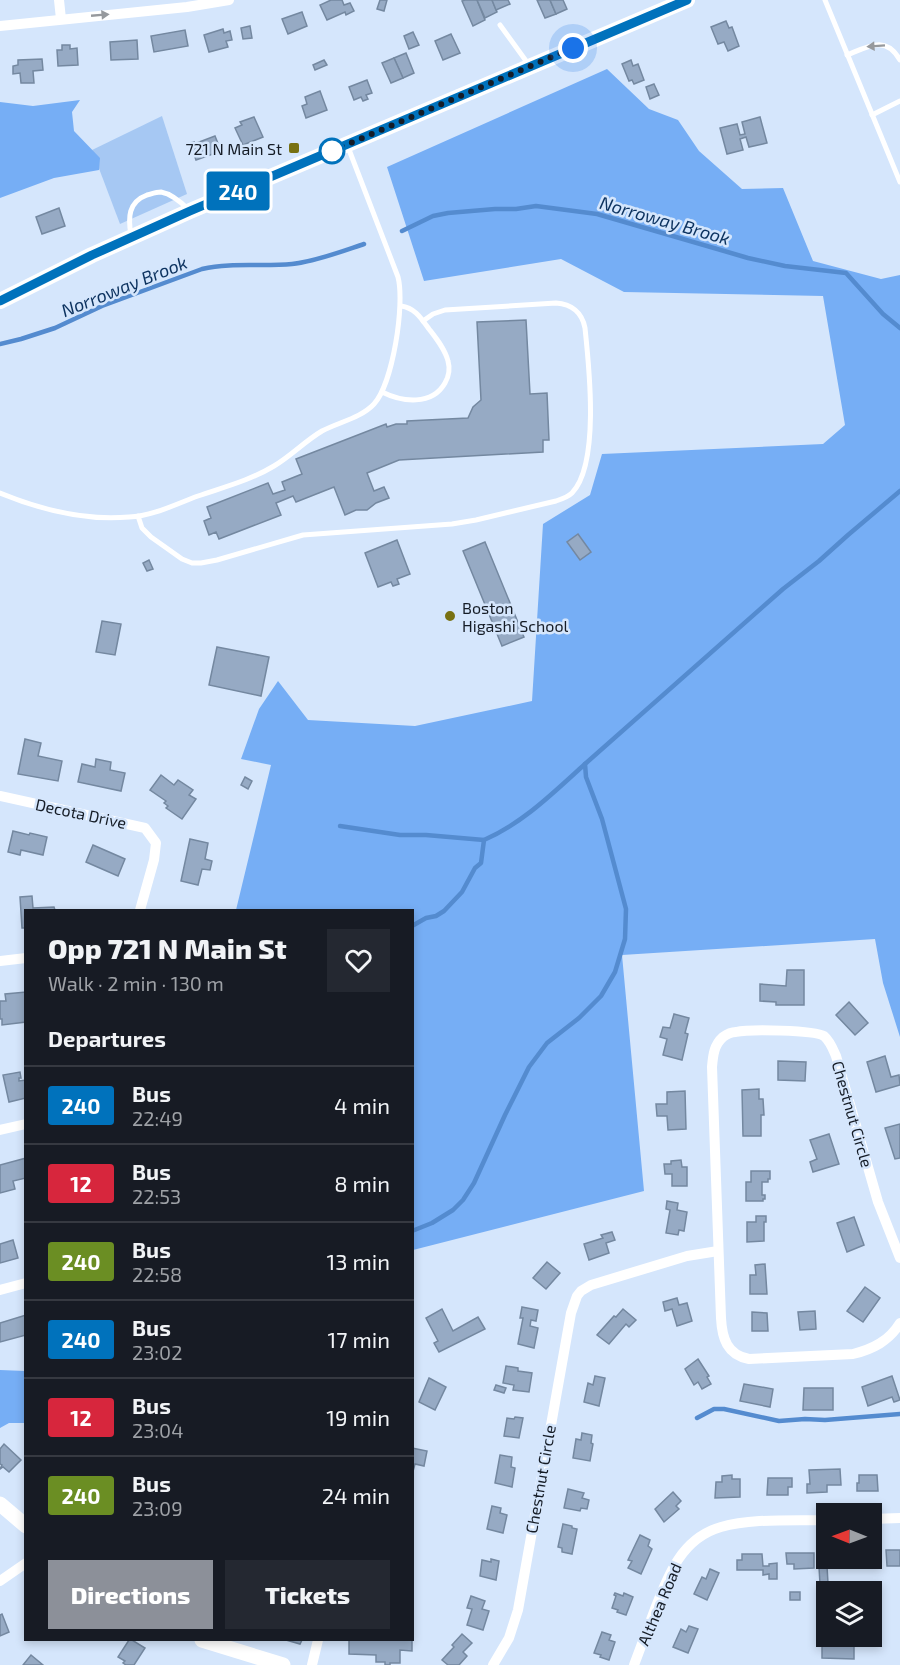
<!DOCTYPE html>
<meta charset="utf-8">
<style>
:root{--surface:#171b24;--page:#242831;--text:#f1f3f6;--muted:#9ea1a6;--line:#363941;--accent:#8c9099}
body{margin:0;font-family:"Exo 2",sans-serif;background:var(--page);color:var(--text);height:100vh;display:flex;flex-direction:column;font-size:22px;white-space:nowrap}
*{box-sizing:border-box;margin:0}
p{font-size:20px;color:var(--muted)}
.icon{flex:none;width:33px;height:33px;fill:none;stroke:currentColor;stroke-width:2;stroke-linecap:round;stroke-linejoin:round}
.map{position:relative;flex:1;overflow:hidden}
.drawer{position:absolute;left:24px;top:909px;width:390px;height:732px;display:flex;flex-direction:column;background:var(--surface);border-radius:0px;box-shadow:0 3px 9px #0003}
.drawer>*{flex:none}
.badge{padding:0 12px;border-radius:4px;font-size:21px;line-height:39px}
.needle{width:39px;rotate:271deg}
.controls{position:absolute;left:816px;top:1503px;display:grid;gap:12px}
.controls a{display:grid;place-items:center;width:66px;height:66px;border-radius:0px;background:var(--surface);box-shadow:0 3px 9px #0003;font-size:30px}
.you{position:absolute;width:30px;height:30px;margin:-15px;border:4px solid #fff;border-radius:50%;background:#1a73e8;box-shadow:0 0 0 9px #1a73e833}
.map>.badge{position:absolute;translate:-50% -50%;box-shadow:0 0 0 3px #fff}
h2{padding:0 24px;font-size:22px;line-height:54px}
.round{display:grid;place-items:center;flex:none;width:63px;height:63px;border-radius:0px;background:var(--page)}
.headline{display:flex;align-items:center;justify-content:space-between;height:102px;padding:0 24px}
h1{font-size:28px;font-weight:800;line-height:45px}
.cta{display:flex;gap:12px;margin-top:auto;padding:12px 24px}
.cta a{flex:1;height:69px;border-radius:0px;background:var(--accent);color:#fff;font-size:24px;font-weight:800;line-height:69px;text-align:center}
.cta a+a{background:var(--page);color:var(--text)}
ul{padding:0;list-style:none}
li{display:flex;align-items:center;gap:18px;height:78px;padding:0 24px;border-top:2px solid var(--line)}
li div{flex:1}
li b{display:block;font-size:22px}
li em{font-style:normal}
li .badge{min-width:66px;font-weight:700;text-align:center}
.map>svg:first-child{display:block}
.green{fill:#a6c8f3}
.forest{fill:#76aef5}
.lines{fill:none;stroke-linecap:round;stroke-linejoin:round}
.stream{stroke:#548bcf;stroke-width:4.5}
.building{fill:#96aac4;stroke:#7488a0;stroke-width:1.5}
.service{stroke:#fff;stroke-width:5}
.minor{stroke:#fff;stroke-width:10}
.secondary{stroke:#fff;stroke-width:15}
.primary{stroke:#fff;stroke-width:16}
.oneway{fill:#96999d}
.line-casing{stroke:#fff;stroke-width:14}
.line{stroke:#0072bc;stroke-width:9}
.walk{stroke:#151c26;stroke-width:6;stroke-dasharray:0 10.8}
.poi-dot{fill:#787112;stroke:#d5e6fc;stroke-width:2}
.stop-dot{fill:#fff;stroke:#0072bc;stroke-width:3}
.labels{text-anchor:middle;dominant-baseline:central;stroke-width:5;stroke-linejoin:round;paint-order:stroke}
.poi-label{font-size:16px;fill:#151c26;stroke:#d5e6fc;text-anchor:end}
.street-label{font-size:16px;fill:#151c26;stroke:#d5e6fc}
.water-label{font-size:18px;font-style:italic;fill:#0c325f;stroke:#d5e6fc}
</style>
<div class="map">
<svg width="900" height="1665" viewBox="0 0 900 1665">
<rect width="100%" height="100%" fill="#d5e6fc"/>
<polygon class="green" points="162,116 187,194 120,224 92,150"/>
<g class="forest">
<polygon points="607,69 649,109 678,120 699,151 742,189 783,188 813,261 881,279 900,275 900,1037 883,983 875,939 622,955 644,1191 413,1250 412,910 236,910 271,765 241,759 259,709 278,681 308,720 415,726 532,701 543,524 590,495 602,454 823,444 845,425 823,296 624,292 561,259 424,281 387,167"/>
<polygon points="80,100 72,112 74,131 100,158 99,170 54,178 0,198 0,102 33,106"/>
<polygon points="0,1370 25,1371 25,1423 9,1423 0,1428"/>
</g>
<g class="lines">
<g class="stream">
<polyline points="402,231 433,216 448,213 495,209 516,209 536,206 597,214 748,258 785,266 846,273 883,314 900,328"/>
<path d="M0 344 21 339 55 328 102 306 202 269C232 262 262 267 292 264 314 262 343 251 364 244"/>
<polyline points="340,826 400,835 426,835 484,840"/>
<path d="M412 926 426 918 436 916 444 911 462 892 475 868 481 863 484 840C523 823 553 793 585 764"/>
<polyline points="412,1231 432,1223 453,1210 463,1200 474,1183 505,1115 529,1067 547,1043 579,1018 601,996 615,972 625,939 626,909 602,819 586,777 585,764 783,589 819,561 848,535 900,491"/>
<polyline points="697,1418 714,1409 724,1409 779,1421 805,1419 825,1420 900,1414"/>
</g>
</g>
<g class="building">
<polygon points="331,0 342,0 344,5 350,3 354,11 346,15 345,12 327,20 320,5"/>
<polygon points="380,0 387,0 384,11 377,9"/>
<polygon points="465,0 477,0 485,20 473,26 462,1"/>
<polygon points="477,0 492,0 497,12 485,18"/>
<polygon points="492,0 508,0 510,4 496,10"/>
<polygon points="537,0 550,0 556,14 545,18"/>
<polygon points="550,0 563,0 567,9 556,14"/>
<polygon points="302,12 307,26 288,34 282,19"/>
<polygon points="726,21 729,28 732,27 739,46 728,51 724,42 718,44 711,27"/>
<polygon points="250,26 252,38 243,39 241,28"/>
<polygon points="223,29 224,33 230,31 232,40 226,41 228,47 209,52 204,35"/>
<polygon points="185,30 188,46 154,52 151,36"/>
<polygon points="413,32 419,45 409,49 404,36"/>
<polygon points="451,34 460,53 443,60 435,41"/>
<polygon points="137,40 138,59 111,60 110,42"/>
<polygon points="62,45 70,45 70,49 77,48 78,65 58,66 57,50 62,50"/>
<polygon points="406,53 414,73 403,78 394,58"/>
<polygon points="394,58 403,78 391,83 382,63"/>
<polygon points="42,59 43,70 33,71 34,83 21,83 20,73 13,74 13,66 18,65 18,60"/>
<polygon points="324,60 327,65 315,70 313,65"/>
<polygon points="631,60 633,66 638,64 644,80 634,84 632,80 629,81 622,64"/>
<polygon points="367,80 372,93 366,95 368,99 363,101 361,97 354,100 349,87"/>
<polygon points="654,84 659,95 650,99 646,87"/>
<polygon points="320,91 327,110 306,118 302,106 307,104 305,97"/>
<polygon points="254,117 263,137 243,145 235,128 242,125 240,122"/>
<polygon points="760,117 767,143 749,147 746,137 740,139 743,150 727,154 720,128 737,124 740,135 745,134 742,122"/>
<polygon points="215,136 221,151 196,160 190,143 194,142 194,144"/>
<polygon points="59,208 65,226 42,234 36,217"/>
<polygon points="526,320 530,394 547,393 549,440 543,440 543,452 399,460 367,473 374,491 384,487 389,498 376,503 367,510 356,510 345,515 334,487 296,502 293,496 276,503 281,515 219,539 216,532 209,535 204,521 211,518 207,507 268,483 273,494 285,490 282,482 302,474 296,459 386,424 387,427 396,424 407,424 407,421 468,418 473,407 481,400 477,322"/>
<polygon points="578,534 591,552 580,560 567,542"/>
<polygon points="397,540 410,574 397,579 399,584 393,586 391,582 378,587 365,553"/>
<polygon points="485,542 524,637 502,646 463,551"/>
<polygon points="149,560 153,569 147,571 143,563"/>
<polygon points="102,621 121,624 115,655 96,652"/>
<polygon points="217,647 269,657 261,696 209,685"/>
<polygon points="25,739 41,743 38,756 62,761 58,781 18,774"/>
<polygon points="96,759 111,762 110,770 125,773 121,791 78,782 82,764 95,767"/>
<polygon points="161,775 174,785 178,780 193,790 189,795 196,799 182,819 166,808 168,806 164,803 166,801 150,790"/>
<polygon points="245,777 252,781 248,789 241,785"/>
<polygon points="13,831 29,835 30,833 47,837 43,855 21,850 20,855 8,852"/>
<polygon points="190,839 208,843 205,859 212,861 210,870 202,869 198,885 181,881"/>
<polygon points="93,845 125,859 118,876 86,862"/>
<polygon points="32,896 33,908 54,907 55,910 26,910 26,928 22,928 20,897"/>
<polygon points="787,970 804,970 804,1005 776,1005 776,1002 760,1001 760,984 786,986"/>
<polygon points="26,992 26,1022 2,1025 2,1019 0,1019 0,1001 6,1001 5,994"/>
<polygon points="849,1002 868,1023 855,1035 836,1015"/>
<polygon points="674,1014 689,1018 685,1033 688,1034 682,1060 663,1055 667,1039 660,1037 663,1027 670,1028"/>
<polygon points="885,1056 891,1077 899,1075 900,1085 876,1092 867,1062"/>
<polygon points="778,1061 806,1062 805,1081 778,1080"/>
<polygon points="20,1072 21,1078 19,1078 19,1081 26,1080 26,1098 9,1102 3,1075"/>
<polygon points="759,1089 759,1099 763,1099 764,1115 761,1115 761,1136 743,1136 742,1090"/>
<polygon points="685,1091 686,1129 668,1130 667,1116 657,1116 656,1104 667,1104 667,1092"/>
<polygon points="900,1124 900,1158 895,1159 885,1128"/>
<polygon points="829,1134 839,1164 813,1172 810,1162 817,1159 810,1140"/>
<polygon points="26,1158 26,1178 13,1181 15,1189 0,1193 0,1165"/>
<polygon points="681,1160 682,1167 687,1167 687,1186 672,1186 672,1174 665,1174 664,1164 671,1164 671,1161"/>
<polygon points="751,1171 770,1171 770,1179 768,1179 768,1182 762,1182 762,1195 765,1195 765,1199 763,1199 763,1201 746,1201 746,1182 751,1182"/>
<polygon points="667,1201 678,1203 677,1210 687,1212 684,1231 679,1230 678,1235 666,1233 670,1210 666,1209"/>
<polygon points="756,1216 766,1216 766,1222 764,1222 764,1241 747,1242 747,1222 756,1222"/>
<polygon points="854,1217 864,1245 847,1252 837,1223"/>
<polygon points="612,1232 615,1240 606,1243 609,1253 589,1260 584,1244 603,1238 601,1235"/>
<polygon points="13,1240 18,1258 0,1263 0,1244"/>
<polygon points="547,1262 560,1273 546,1289 533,1278"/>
<polygon points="765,1264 767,1294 750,1294 750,1275 756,1275 755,1265"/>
<polygon points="865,1287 880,1298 863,1322 847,1311"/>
<polygon points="677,1298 679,1305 687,1303 692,1321 677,1326 672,1309 665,1311 663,1302"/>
<polygon points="522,1307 538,1310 536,1321 531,1320 530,1326 538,1328 534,1348 518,1344 523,1318 520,1318"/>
<polygon points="442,1309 453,1331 478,1317 485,1329 439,1352 434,1343 438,1341 426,1318"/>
<polygon points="623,1309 636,1320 629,1327 626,1324 609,1344 597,1335 614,1316 616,1317"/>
<polygon points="815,1311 816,1329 800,1330 798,1312"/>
<polygon points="752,1312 767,1313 768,1331 752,1331"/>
<polygon points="26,1315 26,1335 0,1342 0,1323"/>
<polygon points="698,1359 709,1376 707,1377 711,1384 702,1389 698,1382 694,1385 685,1369"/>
<polygon points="506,1366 518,1368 518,1371 532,1373 529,1392 513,1390 514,1385 503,1383"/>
<polygon points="595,1376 605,1378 599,1406 584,1402 588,1383 593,1385"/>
<polygon points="892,1376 900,1400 894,1402 892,1397 868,1406 862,1387"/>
<polygon points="429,1378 446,1387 435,1410 419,1402"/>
<polygon points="744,1384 773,1389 770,1407 740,1401"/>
<polygon points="496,1385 506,1388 504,1393 494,1390"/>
<polygon points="804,1388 833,1388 833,1410 803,1410"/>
<polygon points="515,1417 523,1418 519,1438 504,1436 507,1418 514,1419"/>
<polygon points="582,1433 592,1435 591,1443 593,1444 590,1461 573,1458 576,1439 581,1440"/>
<polygon points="4,1444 21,1460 9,1472 3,1467 0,1469 2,1465 0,1464 0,1449"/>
<polygon points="412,1448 427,1451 424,1466 415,1464 412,1475"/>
<polygon points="500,1455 512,1457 511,1467 515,1468 512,1487 495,1483"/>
<polygon points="840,1469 841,1485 827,1485 827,1492 807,1493 807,1484 810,1484 809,1470"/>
<polygon points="732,1475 732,1479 740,1479 740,1497 715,1498 716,1482 722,1482 722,1476"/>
<polygon points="859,1475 877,1475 878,1491 857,1491 857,1483 859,1483"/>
<polygon points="768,1478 792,1478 792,1487 788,1487 788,1495 767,1495"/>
<polygon points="568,1489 584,1493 582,1498 589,1500 587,1509 581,1508 580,1511 564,1508"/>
<polygon points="673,1492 681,1501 676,1506 679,1509 664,1522 655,1509"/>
<polygon points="492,1506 501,1508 500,1513 507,1515 503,1533 487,1529"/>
<polygon points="563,1524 572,1526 572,1528 577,1529 572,1554 562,1552 562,1548 558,1547"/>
<polygon points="640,1535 650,1540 648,1546 652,1549 641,1574 628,1568 632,1561 628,1560"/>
<polygon points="886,1550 900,1550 900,1566 887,1566"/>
<polygon points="786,1553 814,1553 814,1568 794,1569 794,1564 787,1564"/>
<polygon points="742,1554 762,1554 763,1566 769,1566 769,1564 777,1563 777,1579 769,1579 769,1574 763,1575 763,1570 737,1570 737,1560 742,1560"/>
<polygon points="840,1558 859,1558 859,1562 864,1562 864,1567 840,1568"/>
<polygon points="491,1559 499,1561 496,1580 480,1576 482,1560 491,1562"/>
<polygon points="827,1566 828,1583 820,1584 819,1567"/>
<polygon points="710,1569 719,1573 707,1600 694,1594 702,1577 706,1579"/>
<rect x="790" y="1592" width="10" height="8"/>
<polygon points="615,1593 623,1596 624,1593 633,1597 626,1615 617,1612 618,1610 612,1608 616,1596 614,1595"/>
<polygon points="471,1596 485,1601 482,1609 489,1611 483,1630 467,1625 472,1609 467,1608"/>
<polygon points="2,1614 9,1632 0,1636 0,1615"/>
<polygon points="689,1626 698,1629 688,1653 673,1647 681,1629 686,1632"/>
<polygon points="602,1632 611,1635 609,1640 615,1642 609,1660 600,1657 601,1655 594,1653"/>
<polygon points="462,1634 472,1643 463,1652 467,1656 459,1665 448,1665 442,1660 454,1647 452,1645"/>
<polygon points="843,1636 854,1636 854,1659 822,1658 822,1640 843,1641"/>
<polygon points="129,1640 132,1640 145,1648 134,1665 126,1665 123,1663 125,1661 118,1657"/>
<polygon points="286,1640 302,1640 300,1644"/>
<polygon points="349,1640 412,1640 412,1651 400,1650 400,1663 390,1663 390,1665 385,1665 385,1662 376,1662 376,1655 349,1654"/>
<polygon points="31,1655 43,1665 23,1665"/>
</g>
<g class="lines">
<g class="service">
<polyline points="825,0 900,182"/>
<polyline points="500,25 529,65"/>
<path d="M847 55C869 46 886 35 900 60"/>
<polyline points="872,115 900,101"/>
<path d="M131 235C128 218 128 202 147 195 151 194 156 192 161 192 172 194 181 202 189 210"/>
<path d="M382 392C402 402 432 406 445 383 449 376 450 368 448 361 445 349 436 338 429 329 421 318 415 308 401 306"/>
<path d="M0 493C39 509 86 521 129 517 153 516 176 504 198 496 224 487 251 480 274 466 291 456 305 441 322 431 339 422 361 418 374 404 393 383 405 304 398 277L348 147"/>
<path d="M138 516 142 528 151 537 182 559 192 563H201L217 560 303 535 452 524 476 520 556 501C562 499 568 497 572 493 600 464 589 366 585 328 582 312 571 304 556 303L445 310 433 314 423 321"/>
</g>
<g class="minor">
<polyline points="59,0 61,19"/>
<polyline points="0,26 187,7 229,0"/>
<polyline points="0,796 145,828 156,843 154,860 140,910"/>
<polyline points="0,961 26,958"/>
<polyline points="0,1130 26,1124"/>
<path d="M900 1258 878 1202 836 1056C833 1049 830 1041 824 1036 814 1030 749 1029 736 1032 731 1032 727 1034 723 1037 714 1045 713 1055 712 1067L721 1318C722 1338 727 1355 749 1359L853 1354C873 1349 889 1341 900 1323"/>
<polyline points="0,1290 26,1283"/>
<polyline points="872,1519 900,1518"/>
<polyline points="0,1581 26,1563"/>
<polyline points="312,1665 318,1640"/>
<polyline points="493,1665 509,1638 518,1610 571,1313 577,1296 581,1291 591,1285 687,1256 718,1251"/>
<path d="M634 1665C641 1646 648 1628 655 1609 668 1575 682 1538 721 1527 752 1518 794 1521 826 1520"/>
</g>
<g class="secondary">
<polyline points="0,1504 26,1526"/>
<polyline points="202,1640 283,1665"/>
</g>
<polyline class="primary" points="0,301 92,255 190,211 687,0"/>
</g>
<defs><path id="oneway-solid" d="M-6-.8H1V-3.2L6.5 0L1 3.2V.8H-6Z" transform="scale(1.5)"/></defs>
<g class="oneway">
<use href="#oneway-solid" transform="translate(100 15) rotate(-5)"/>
<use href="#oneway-solid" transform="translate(876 46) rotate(176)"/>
</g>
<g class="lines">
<defs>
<polyline id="line" points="0,301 92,255 190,211 687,0"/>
</defs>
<use href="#line" class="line-casing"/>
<use href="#line" class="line"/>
<polyline class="walk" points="332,151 327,153 573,48"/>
</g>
<g class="poi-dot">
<rect x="288" y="142" width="12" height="12" rx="3"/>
<circle cx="450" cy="616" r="6"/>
</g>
<circle class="stop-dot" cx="332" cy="151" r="12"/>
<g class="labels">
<g class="poi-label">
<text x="282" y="148">721 N Main St</text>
<text x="462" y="607" text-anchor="start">Boston<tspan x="462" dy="18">Higashi School</tspan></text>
</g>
<g class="street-label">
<text transform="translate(81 813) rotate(12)">Decota Drive</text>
<text transform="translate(853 1114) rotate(74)">Chestnut Circle</text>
<text transform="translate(540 1479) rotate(-80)">Chestnut Circle</text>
<text transform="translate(659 1604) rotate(-67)">Althea Road</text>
</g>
<g class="water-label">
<text transform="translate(665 220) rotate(16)">Norroway Brook</text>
<text transform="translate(124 286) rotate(-22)">Norroway Brook</text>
</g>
</g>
</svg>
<div class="controls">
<a><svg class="needle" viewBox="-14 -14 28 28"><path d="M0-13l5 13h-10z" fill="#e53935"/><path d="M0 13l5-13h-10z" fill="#9ea1a6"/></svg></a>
<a><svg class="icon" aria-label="layers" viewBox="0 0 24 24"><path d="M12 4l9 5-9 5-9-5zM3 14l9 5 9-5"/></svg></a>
</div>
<div class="you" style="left:573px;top:48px"></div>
<b class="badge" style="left:238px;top:191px;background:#0072bc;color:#fff">240</b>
<section class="drawer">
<div class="headline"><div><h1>Opp 721 N Main St</h1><p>Walk · 2 min · 130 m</p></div><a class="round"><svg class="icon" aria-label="heart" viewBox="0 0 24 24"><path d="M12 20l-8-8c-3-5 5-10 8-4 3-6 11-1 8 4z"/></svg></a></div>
<h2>Departures</h2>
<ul>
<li><span class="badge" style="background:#0072bc;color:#fff">240</span><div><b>Bus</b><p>22:49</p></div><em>4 min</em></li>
<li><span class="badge" style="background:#d7263d;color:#fff">12</span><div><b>Bus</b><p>22:53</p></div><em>8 min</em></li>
<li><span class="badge" style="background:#6b8e23;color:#fff">240</span><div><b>Bus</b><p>22:58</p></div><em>13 min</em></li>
<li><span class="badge" style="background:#0072bc;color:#fff">240</span><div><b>Bus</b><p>23:02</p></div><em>17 min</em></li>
<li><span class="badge" style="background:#d7263d;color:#fff">12</span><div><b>Bus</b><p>23:04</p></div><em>19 min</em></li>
<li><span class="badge" style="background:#6b8e23;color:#fff">240</span><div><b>Bus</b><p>23:09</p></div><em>24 min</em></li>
</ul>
<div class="cta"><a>Directions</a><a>Tickets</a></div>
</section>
</div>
